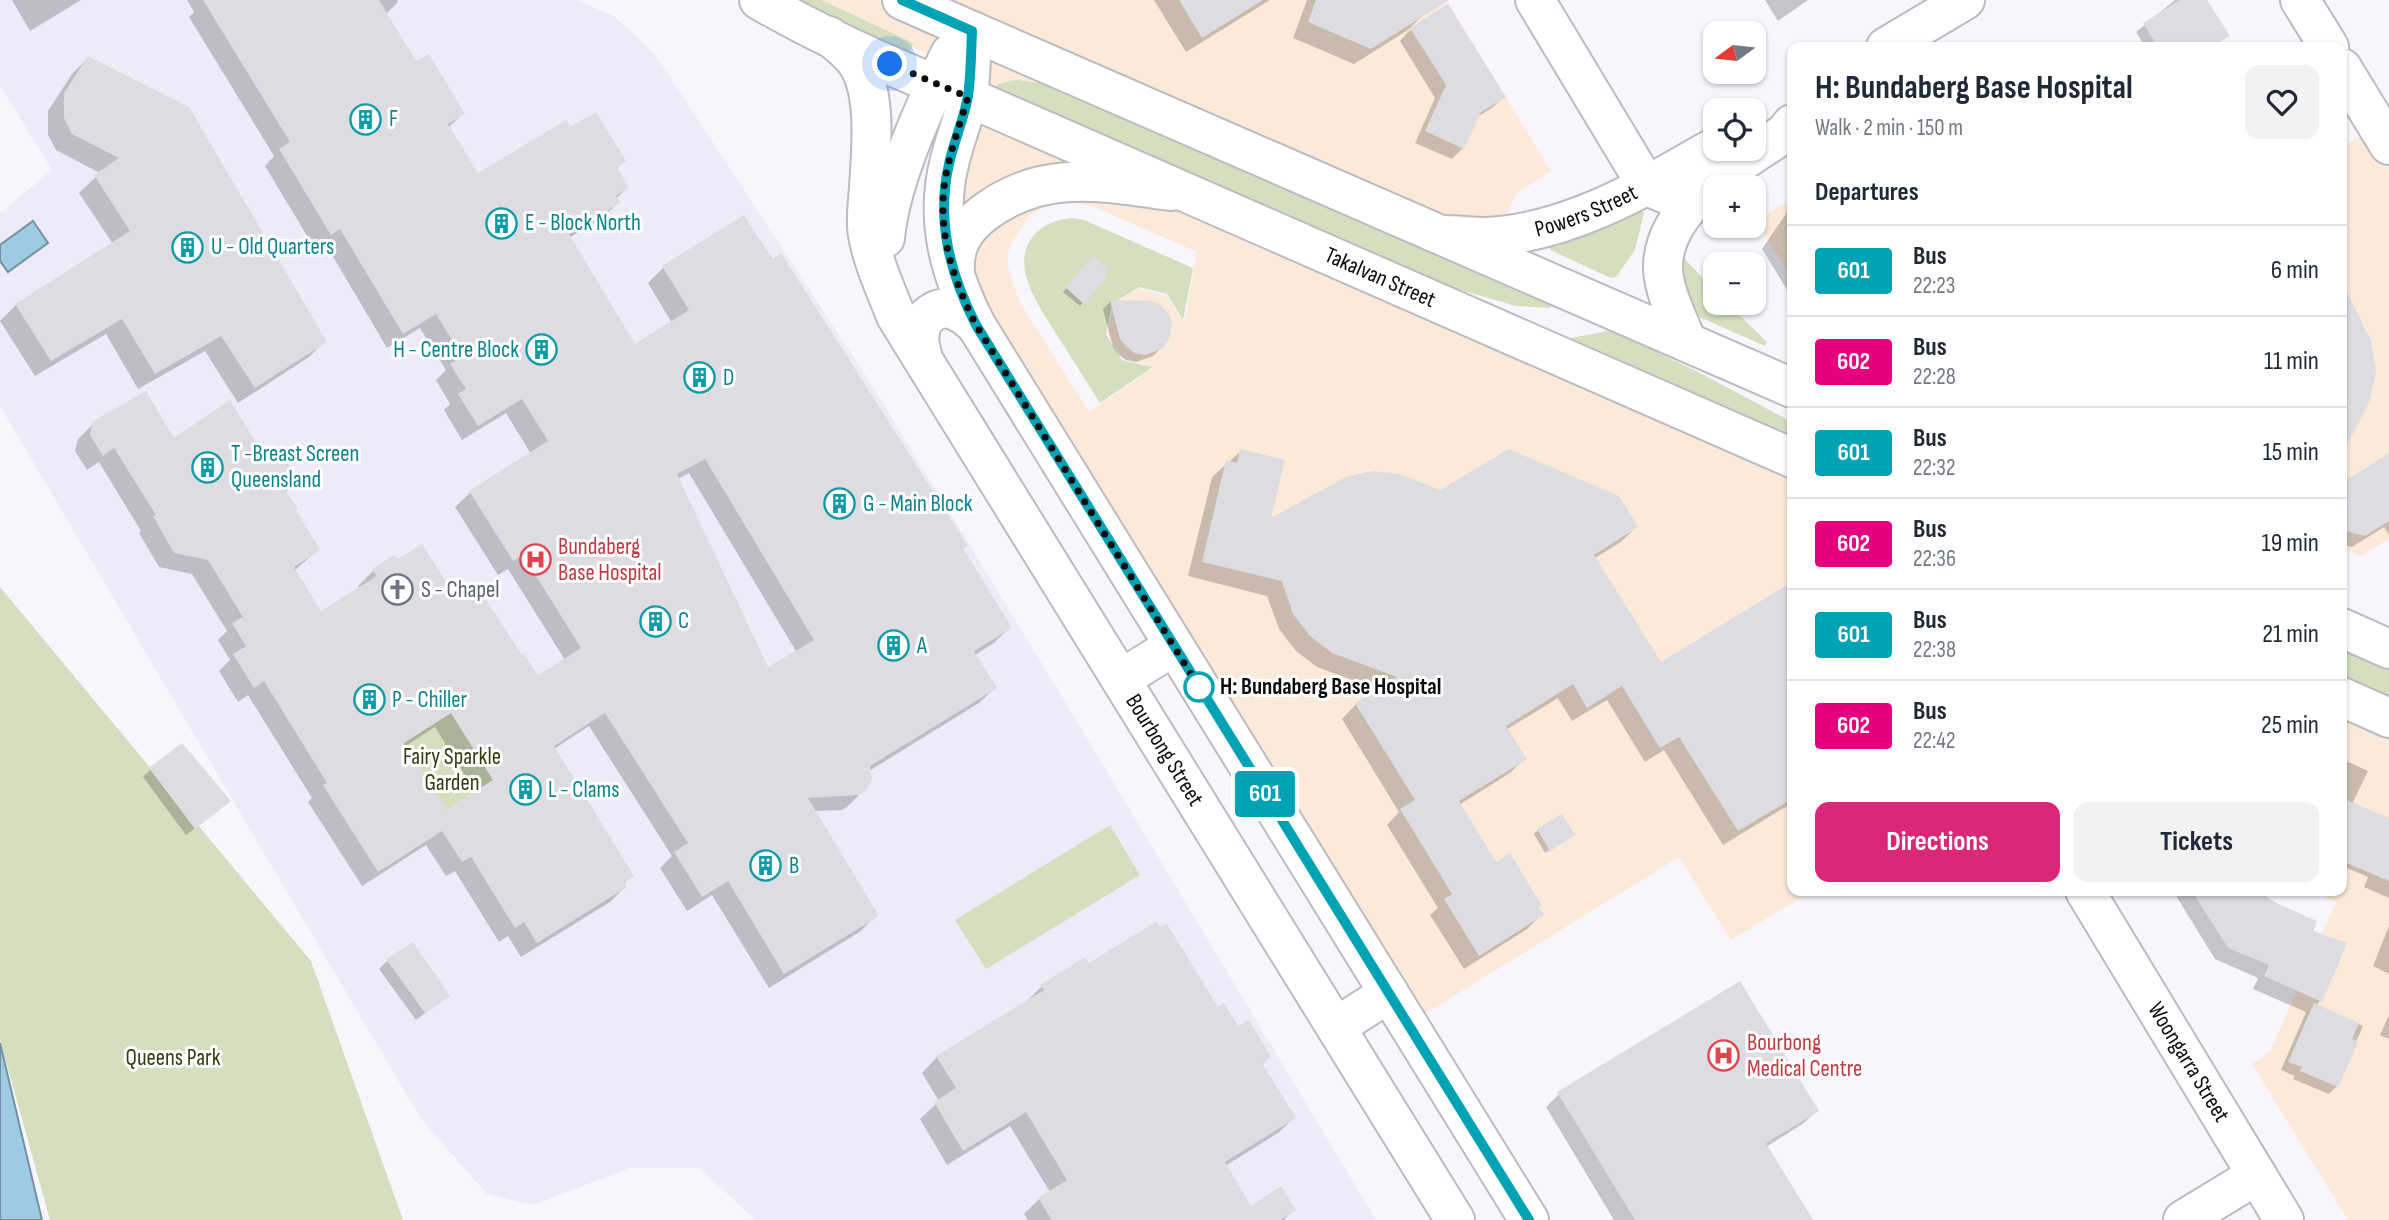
<!DOCTYPE html>
<meta charset="utf-8">
<style>
:root{--surface:#fff;--page:#f2f2f3;--text:#1f2937;--muted:#747a83;--line:#e0e1e3;--accent:#db2777}
body{margin:0;font-family:"Sofia Sans Condensed",sans-serif;background:var(--page);color:var(--text);height:100vh;display:flex;flex-direction:column;font-size:26px;white-space:nowrap}
*{box-sizing:border-box;margin:0}
p{font-size:23px;color:var(--muted)}
.icon{flex:none;width:38px;height:38px;fill:none;stroke:currentColor;stroke-width:2;stroke-linecap:round;stroke-linejoin:round}
.map{position:relative;flex:1;overflow:hidden}
.sheet{position:absolute;left:1787px;top:42px;width:560px;height:854px;display:flex;flex-direction:column;background:var(--surface);border-radius:14px;box-shadow:0 2px 5px #0004}
.sheet>*{flex:none}
.badge{padding:0 14px;border-radius:5px;font-size:24px;line-height:46px}
.needle{width:46px;rotate:255deg}
.tools{position:absolute;left:1703px;top:21px;display:grid;gap:14px}
.tools a{display:grid;place-items:center;width:63px;height:63px;border-radius:14px;background:var(--surface);box-shadow:0 2px 5px #0004;font-size:35px}
.you{position:absolute;width:35px;height:35px;margin:-18px;border:5px solid #fff;border-radius:50%;background:#1a73e8;box-shadow:0 0 0 10px #1a73e833}
.map>.badge{position:absolute;translate:-50% -50%;box-shadow:0 0 0 4px #fff}
h2{padding:0 28px;font-size:26px;line-height:63px}
.round{display:grid;place-items:center;flex:none;width:74px;height:74px;border-radius:14px;background:var(--page)}
.head{display:flex;align-items:center;justify-content:space-between;height:119px;padding:0 28px}
h1{font-size:33px;font-weight:700;line-height:52px}
.cta{display:flex;gap:14px;margin-top:auto;padding:14px 28px}
.cta a{flex:1;height:80px;border-radius:14px;background:var(--accent);color:#fff;font-size:28px;font-weight:700;line-height:80px;text-align:center}
.cta a+a{background:var(--page);color:var(--text)}
ul{padding:0;list-style:none}
li{display:flex;align-items:center;gap:21px;height:91px;padding:0 28px;border-top:2px solid var(--line)}
li div{flex:1}
li b{display:block;font-size:26px}
li em{font-style:normal}
li .badge{min-width:77px;font-weight:700;text-align:center}
.map>svg:first-child{display:block}
.commercial{fill:#fbead9;fill-rule:evenodd}
.built{fill:#eeebf8}
.green{fill:#d5dfc0}
.water{fill:#9dcbe1;stroke:#7291a1;stroke-width:2}
.shadow{fill:#0003;fill-rule:evenodd}
.building{fill:#dddce1;fill-rule:evenodd}
.lines{fill:none;stroke-linecap:round;stroke-linejoin:round}
.minor-casing{stroke:#bcbbc1;stroke-width:42}
.major-casing{stroke:#bcbbc1;stroke-width:42}
.highway-casing{stroke:#bcbbc1;stroke-width:42}
.minor{stroke:#fff;stroke-width:38}
.major{stroke:#fff;stroke-width:38}
.highway{stroke:#fff;stroke-width:38}
.line-casing{stroke:#fff;stroke-width:16}
.line{stroke:#00a3b4;stroke-width:10}
.walk{stroke:#0c0b0d;stroke-width:7;stroke-dasharray:0 12.6}
.stop-dot{fill:#fff;stroke:#00a3b4;stroke-width:3.5}
.labels{text-anchor:middle;dominant-baseline:central;stroke-width:6;stroke-linejoin:round;paint-order:stroke}
.culture-label{font-size:23px;fill:#0d838f;stroke:#fff;text-anchor:start}
.street-label{font-size:23px;fill:#0c0b0d;stroke:#fff}
.health-label{font-size:23px;fill:#be3a42;stroke:#fff;text-anchor:start}
.worship-label{font-size:23px;fill:#5b616d;stroke:#fff;text-anchor:start}
.stop-label{font-size:23px;font-weight:bold;fill:#0c0b0d;stroke:#fff;text-anchor:start}
.park-label{font-size:23px;fill:#323d0d;stroke:#fff}
</style>
<div class="map">
<svg width="2389" height="1220" viewBox="0 0 2389 1220">
<rect width="100%" height="100%" fill="#f8f6fc"/>
<g class="commercial">
<path d="M809 0H1446L1551 171 1516 194 1476 282 1016 91 1558 336 1792 433V891H1812L1731 940 1679 857 1410 1023 950 252 984 77 870 29ZM1068 202 1092 206 1197 252 1184 321 1166 296 1138 288 1113 305 1107 334 1124 359 1155 367 1089 412 1019 301 1008 267V254L1011 243 1029 216 1046 206Z"/>
<polygon points="2380,123 2389,137 2389,539 2361,556 2342,547 2342,148"/>
<polygon points="1792,199 1792,278 1762,230 1768,213"/>
<polygon points="2342,662 2389,683 2389,1220 2348,1220 2252,1064 2270,1052 2336,902 2311,891 2342,891"/>
</g>
<polygon class="built" points="0,0 577,0 614,16 655,54 872,385 1070,710 1376,1220 755,1220 700,1168 629,1168 534,1205 487,1194 421,1119 0,406 0,213 52,170 0,85"/>
<g class="green">
<polygon points="795,0 822,0 913,43 909,56"/>
<polygon points="1015,80 1041,83 1060,89 1550,304 1551,308 1516,306 1454,288 995,87 998,84"/>
<polygon points="1641,208 1644,213 1635,250 1616,277 1611,278 1550,250 1550,247 1572,241"/>
<path d="M1073 218 1084 220 1193 268 1183 320 1167 294 1139 287 1112 304 1106 334 1122 360 1153 367 1100 403C1087 383 1075 363 1062 343 1045 314 1006 268 1034 235 1044 224 1058 219 1073 218Z"/>
<polygon points="1679,253 1715,291 1715,303 1727,303 1767,342 1765,346 1649,295"/>
<polygon points="1612,330 1700,373 1792,422 1792,436 1572,341 1571,338"/>
<polygon points="0,587 311,961 403,1220 50,1220 0,1040"/>
<polygon points="2342,649 2389,670 2389,697 2342,676"/>
<polygon points="451,713 493,780 434,818 404,743"/>
<polygon points="1110,825 1140,875 986,969 955,920"/>
</g>
<g class="water">
<polygon points="33,221 48,243 8,272 0,261 0,245"/>
<polygon points="0,1043 42,1220 0,1220"/>
</g>
<g class="shadow">
<polygon points="12,0 81,0 30,31"/>
<path d="M187 0H397L398 2 386 14 416 64 463 113 448 128 477 175 569 130 624 161 616 169 627 188 616 199 618 203 602 218 569 238 635 346 672 323 648 283 663 268 744 217 966 546 962 550 1010 627 994 643 975 655 995 688 979 703 869 771 864 790 848 806 842 810 814 811 876 915 861 931 769 988 712 895 687 911 660 868 672 856 589 726 554 749 632 876 623 884 625 887 610 902 521 957 508 936 499 942 455 871 446 876 426 845 362 886 308 802 312 798 248 695 238 702 219 671 230 660 218 640 227 631 192 574 159 567 139 533 141 531 99 462 87 470 75 451 78 439 94 423 265 460 296 481 285 493 318 550 294 571 320 614 360 589 358 586 373 571 456 601 521 658 538 677 565 660 508 569 498 575 455 507 471 492 531 454 506 413 462 440 444 410 450 404 436 380 446 370 420 328 387 348 325 243 315 249 265 166 274 156 189 17 194 12ZM689 473 796 651 767 670 677 479ZM435 727 476 793 446 812 404 747Z"/>
<polygon points="1154,0 1270,0 1186,52"/>
<polygon points="1307,0 1411,0 1422,16 1408,30 1354,64 1293,38"/>
<polygon points="1765,0 1808,0 1778,21"/>
<polygon points="2175,0 2205,0 2227,35 2213,47 2145,47 2136,32"/>
<polygon points="1447,7 1503,97 1492,108 1477,117 1463,148 1452,159 1415,143 1435,98 1400,41 1409,31"/>
<polygon points="88,58 325,341 309,357 238,403 205,351 138,389 106,334 35,376 0,321 16,305 113,244 79,193 100,173 56,150 48,135 48,111 72,74"/>
<polygon points="1792,205 1792,298 1762,249"/>
<polygon points="1093,258 1105,278 1080,306 1063,292"/>
<polygon points="2342,300 2355,313 2368,401 2342,451"/>
<polygon points="1111,301 1162,347 1153,356 1136,362 1126,360 1119,355 1113,347 1103,309"/>
<polygon points="1241,451 1269,521 1440,492 1636,527 1621,542 1595,558 1661,665 1792,584 1792,803 1723,845 1664,750 1645,762 1607,700 1572,721 1558,698 1506,730 1524,759 1510,773 1459,805 1495,864 1542,914 1527,929 1464,969 1430,915 1438,908 1387,825 1399,812 1342,719 1356,704 1379,690 1317,667 1296,651 1279,629 1267,596 1188,576 1212,477"/>
<polygon points="2389,455 2389,535 2384,527 2352,547 2342,545 2342,485"/>
<polygon points="2342,759 2368,771 2352,804 2389,820 2389,898 2364,887 2368,877 2342,866"/>
<polygon points="151,769 220,809 186,835 143,777"/>
<polygon points="1538,830 1573,835 1545,853 1534,834"/>
<polygon points="2173,891 2255,891 2310,932 2320,1001 2315,1006 2363,1026 2337,1086 2329,1094 2293,1079 2295,1076 2281,1070 2306,1012 2253,989 2258,978 2215,959"/>
<polygon points="2389,926 2389,974 2373,966"/>
<polygon points="387,961 448,996 416,1020 379,969"/>
<polygon points="1088,966 1217,1009 1269,1057 1261,1065 1294,1118 1278,1133 1225,1166 1251,1208 1294,1209 1284,1220 1028,1220 1024,1214 1039,1199 1050,1192 1010,1126 947,1165 920,1119 939,1101 922,1073 937,1057 1026,1002 1042,986"/>
<polygon points="2389,1015 2389,1039 2380,1035"/>
<polygon points="1559,1094 1817,1110 1804,1123 1766,1147 1813,1220 1614,1220 1546,1107"/>
</g>
<g class="building">
<path d="M203 0H379L416 61 429 54 465 114 448 124 478 173 566 120 570 127 596 112 626 161 617 167 629 188 616 196 620 203 569 234 635 344 689 310 662 266 744 215 772 259 781 253 968 546 963 548 1012 628 974 651 997 688 870 766 872 779 866 791 859 795 808 798 879 916 784 974 728 881 702 897 674 852 688 843 605 713 554 746 634 876 624 882 627 887 537 943 524 922 515 928 471 857 462 862 442 831 378 872 323 785 327 783 264 681 254 688 233 654 246 646 232 623 243 617 208 560 174 553 153 516 156 515 114 448 103 456 90 435 93 421 146 391 174 438 230 400 265 457 279 448 299 481 285 490 298 509 296 510 320 550 294 567 321 611 377 576 372 569 394 555 398 559 422 544 457 599 477 586 522 655 524 654 538 675 581 648 523 555 513 561 469 491 548 441 522 399 478 426 458 394 466 389 450 364 462 356 436 314 403 334 340 229 331 235 279 149 290 142ZM705 459 814 640 768 667 677 474ZM451 713 493 780 447 810 404 743Z"/>
<polygon points="1179,0 1263,0 1202,38"/>
<polygon points="1316,0 1449,0 1371,49 1308,22"/>
<polygon points="2180,0 2207,0 2230,36 2211,47 2158,47 2143,23"/>
<polygon points="1448,4 1506,97 1481,112 1464,149 1425,131 1446,85 1410,28"/>
<polygon points="88,56 189,107 327,342 255,388 221,336 155,374 122,319 51,361 15,304 130,231 94,175 119,158 72,134 64,118 64,93"/>
<polygon points="1093,256 1106,268 1106,279 1084,304 1065,287"/>
<polygon points="2342,282 2371,341 2376,371 2370,401 2342,454"/>
<polygon points="1110,300 1151,301 1159,304 1168,313 1172,321 1169,340 1163,348 1146,355 1134,353 1127,347 1120,339"/>
<polygon points="1240,449 1285,460 1271,518 1346,477 1373,471 1400,474 1440,490 1509,449 1619,496 1638,527 1594,555 1661,662 1792,582 1792,799 1738,831 1679,737 1660,748 1622,686 1587,708 1573,684 1506,726 1527,759 1459,801 1496,862 1510,853 1542,906 1539,907 1544,915 1479,956 1444,899 1452,894 1400,809 1415,800 1355,703 1397,677 1332,653 1310,636 1293,614 1282,581 1202,562 1226,460 1237,463"/>
<polygon points="2389,453 2389,521 2365,536 2342,530 2342,483"/>
<polygon points="182,743 231,801 195,829 149,768"/>
<polygon points="2342,798 2389,818 2389,881 2342,861"/>
<polygon points="1562,814 1575,835 1550,851 1537,829"/>
<polygon points="2192,891 2258,891 2278,904 2317,921 2313,931 2347,943 2322,1002 2264,976 2269,965 2228,948"/>
<polygon points="1157,921 1160,927 1167,924 1218,1007 1224,1003 1238,1026 1249,1020 1271,1057 1262,1063 1296,1118 1225,1162 1251,1206 1281,1186 1296,1210 1281,1220 1052,1220 1038,1198 1067,1180 1026,1112 963,1151 934,1102 956,1088 936,1056 1044,990 1040,985 1085,957 1089,963"/>
<polygon points="413,942 450,996 425,1013 386,959"/>
<polygon points="1740,981 1819,1111 1766,1143 1813,1220 1635,1220 1557,1092"/>
<polygon points="2314,1003 2359,1023 2352,1039 2358,1042 2338,1087 2300,1071 2302,1067 2288,1062"/>
</g>
<g class="lines">
<defs>
<g id="minor">
<polyline points="1535,0 1647,186 1671,196"/>
<polyline points="2300,0 2329,47"/>
<path d="M972 31C971 52 971 75 968 96 964 119 954 141 949 164 935 221 950 274 976 325L1529 1220"/>
<path id="s1" d="M829 36C840 45 852 54 859 66 877 98 871 152 869 187 868 203 865 219 868 235 873 263 886 290 896 316L1455 1220"/>
<polyline points="1886,47 1965,0"/>
<polyline points="2342,68 2389,145"/>
<path id="s2" d="M1443 235C1457 235 1472 237 1486 237 1570 233 1645 187 1715 147"/>
<path d="M885 238C890 181 925 106 950 54"/>
<path d="M955 273C953 247 963 229 984 213 1044 168 1102 182 1171 191"/>
<path d="M1687 342C1678 319 1665 295 1663 270 1661 206 1739 164 1785 133L1792 124"/>
<path d="M923 359 919 341 921 323C940 300 956 307 976 325"/>
<polyline points="1121,679 1174,646"/>
<path id="s3" d="M2085 891 2284 1220"/>
<polyline points="1336,1027 1389,993"/>
<polyline points="2183,1220 2257,1175"/>
</g>
<g id="major">
<path d="M759 0C823 37 899 71 968 97"/>
<polyline points="902,0 972,31"/>
</g>
<g id="highway">
<polyline points="972,31 1792,388"/>
<path id="s4" d="M968 97 1792 458"/>
<polyline points="2342,628 2389,649"/>
<polyline points="2342,697 2389,718"/>
</g>
</defs>
<use href="#minor" class="minor-casing"/>
<use href="#major" class="major-casing"/>
<use href="#highway" class="highway-casing"/>
<use href="#minor" class="minor"/>
<use href="#major" class="major"/>
<use href="#highway" class="highway"/>
</g>
<g class="lines">
<defs>
<path id="line" d="M902 0 972 31C971 52 971 75 968 96 964 119 954 141 949 164 936 221 950 274 976 325L1529 1220"/>
</defs>
<use href="#line" class="line-casing"/>
<use href="#line" class="line"/>
<path class="walk" d="M890 64 968 97C960 124 950 152 945 180 937 231 953 280 976 325L1202 692 1199 687"/>
</g>
<defs>
<symbol id="building-ring" viewBox="-11 -11 22 22"><circle r="9.5" fill="#fff" stroke="#0f9aa8" stroke-width="1.5"/><path d="M-4-6H4V6H1V3H-1V6H-4ZM-2.5-4.3h1.7v1.8h-1.7ZM.8-4.3h1.7v1.8H.8ZM-2.5-1h1.7V.8h-1.7ZM.8-1h1.7V.8H.8Z" fill="#0f9aa8"/></symbol>
<symbol id="hospital-ring" viewBox="-11 -11 22 22"><circle r="9.5" fill="#fff" stroke="#e0444e" stroke-width="1.5"/><path d="M-5-5h3v3.5h4V-5h3V5h-3V1.5h-4V5h-3Z" fill="#e0444e"/></symbol>
<symbol id="church-ring" viewBox="-11 -11 22 22"><circle r="9.5" fill="#fff" stroke="#6b7280" stroke-width="1.5"/><path d="M-1.2-6h2.4v3.5h3.3v2.4h-3.3V6h-2.4V-.1h-3.3v-2.4h3.3Z" fill="#6b7280"/></symbol>
</defs>
<g fill-rule="evenodd">
<use href="#building-ring" x="348" y="102" width="35" height="35"/>
<use href="#building-ring" x="484" y="206" width="35" height="35"/>
<use href="#building-ring" x="170" y="230" width="35" height="35"/>
<use href="#building-ring" x="524" y="332" width="35" height="35"/>
<use href="#building-ring" x="682" y="360" width="35" height="35"/>
<use href="#building-ring" x="190" y="450" width="35" height="35"/>
<use href="#building-ring" x="822" y="486" width="35" height="35"/>
<use href="#hospital-ring" x="518" y="542" width="35" height="35"/>
<use href="#church-ring" x="380" y="572" width="35" height="35"/>
<use href="#building-ring" x="638" y="604" width="35" height="35"/>
<use href="#building-ring" x="876" y="628" width="35" height="35"/>
<use href="#building-ring" x="352" y="682" width="35" height="35"/>
<use href="#building-ring" x="508" y="772" width="35" height="35"/>
<use href="#building-ring" x="748" y="848" width="35" height="35"/>
<use href="#hospital-ring" x="1706" y="1038" width="35" height="35"/>
</g>
<circle class="stop-dot" cx="1199" cy="687" r="14"/>
<g class="labels">
<g class="culture-label">
<text x="389" y="119">F</text>
<text x="525" y="223">E - Block North</text>
<text x="211" y="247">U - Old Quarters</text>
<text x="519" y="350" text-anchor="end">H - Centre Block</text>
<text x="723" y="378">D</text>
<text x="231" y="454">T -Breast Screen<tspan x="231" dy="26">Queensland</tspan></text>
<text x="863" y="504">G - Main Block</text>
<text x="678" y="621">C</text>
<text x="917" y="646">A</text>
<text x="392" y="700">P - Chiller</text>
<text x="548" y="790">L - Clams</text>
<text x="789" y="866">B</text>
</g>
<g class="street-label">
<text stroke="none"><textPath href="#s2" startOffset="147">Powers Street</textPath></text>
<text stroke="none"><textPath href="#s4" startOffset="450">Takalvan Street</textPath></text>
<text stroke="none"><textPath href="#s1" startOffset="810">Bourbong Street</textPath></text>
<text stroke="none"><textPath href="#s3" startOffset="200">Woongarra Street</textPath></text>
</g>
<g class="health-label">
<text x="558" y="547">Bundaberg<tspan x="558" dy="26">Base Hospital</tspan></text>
<text x="1747" y="1043">Bourbong<tspan x="1747" dy="26">Medical Centre</tspan></text>
</g>
<g class="worship-label">
<text x="421" y="590">S - Chapel</text>
</g>
<g class="stop-label">
<text x="1220" y="687">H: Bundaberg Base Hospital</text>
</g>
<g class="park-label">
<text x="452" y="757">Fairy Sparkle<tspan x="452" dy="26">Garden</tspan></text>
<text x="173" y="1058">Queens Park</text>
</g>
</g>
</svg>
<div class="tools">
<a><svg class="needle" viewBox="-14 -14 28 28"><path d="M0-13l5 13h-10z" fill="#e53935"/><path d="M0 13l5-13h-10z" fill="#747a83"/></svg></a>
<a><svg class="icon" aria-label="locate" viewBox="0 0 24 24"><circle cx="12" cy="12" r="6"/><path d="M12 2v4M12 18v4M2 12h4M18 12h4"/></svg></a>
<a>+</a>
<a>−</a>
</div>
<div class="you" style="left:890px;top:64px"></div>
<b class="badge" style="left:1265px;top:794px;background:#00a3b4;color:#fff">601</b>
<section class="sheet">
<div class="head"><div><h1>H: Bundaberg Base Hospital</h1><p>Walk · 2 min · 150 m</p></div><a class="round"><svg class="icon" aria-label="heart" viewBox="0 0 24 24"><path d="M12 20l-8-8c-3-5 5-10 8-4 3-6 11-1 8 4z"/></svg></a></div>
<h2>Departures</h2>
<ul>
<li><span class="badge" style="background:#00a3b4;color:#fff">601</span><div><b>Bus</b><p>22:23</p></div><em>6 min</em></li>
<li><span class="badge" style="background:#e6007e;color:#fff">602</span><div><b>Bus</b><p>22:28</p></div><em>11 min</em></li>
<li><span class="badge" style="background:#00a3b4;color:#fff">601</span><div><b>Bus</b><p>22:32</p></div><em>15 min</em></li>
<li><span class="badge" style="background:#e6007e;color:#fff">602</span><div><b>Bus</b><p>22:36</p></div><em>19 min</em></li>
<li><span class="badge" style="background:#00a3b4;color:#fff">601</span><div><b>Bus</b><p>22:38</p></div><em>21 min</em></li>
<li><span class="badge" style="background:#e6007e;color:#fff">602</span><div><b>Bus</b><p>22:42</p></div><em>25 min</em></li>
</ul>
<div class="cta"><a>Directions</a><a>Tickets</a></div>
</section>
</div>
